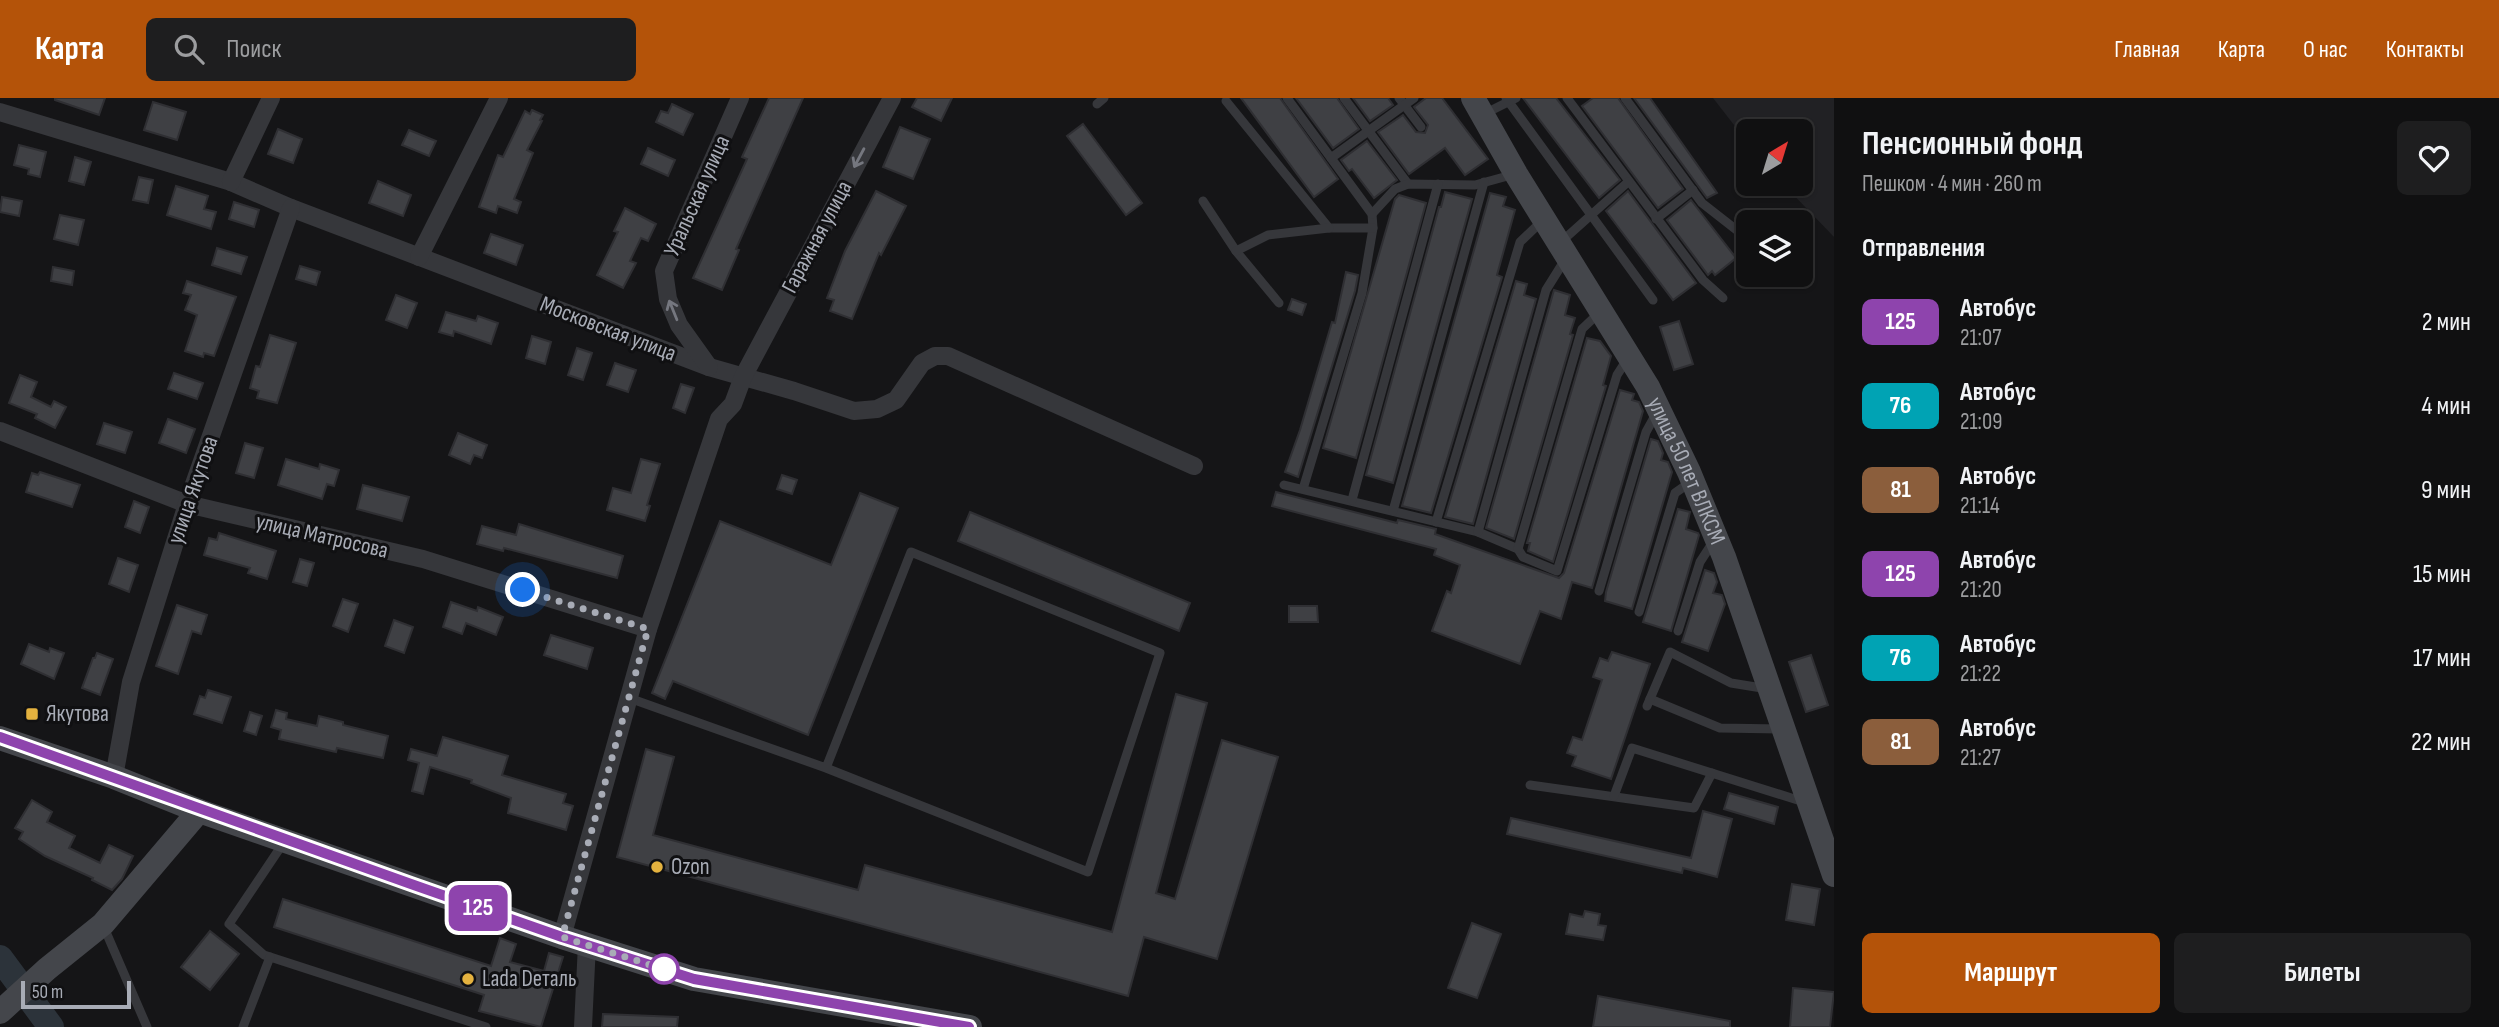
<!DOCTYPE html>
<html lang="ru">
<meta charset="utf-8">
<style>
:root{--surface:#101011;--page:#1e1e1f;--text:#f1f3f6;--muted:#9c9d9f;--line:#303031;--accent:#b45309}
body{margin:0;font-family:"Sofia Sans Condensed",sans-serif;background:var(--page);color:var(--text);height:100vh;display:flex;flex-direction:column;font-size:26px;white-space:nowrap}
*{box-sizing:border-box;margin:0}
p{font-size:23px;color:var(--muted)}
.icon{flex:none;width:38px;height:38px;fill:none;stroke:currentColor;stroke-width:2;stroke-linecap:round;stroke-linejoin:round}
.map{position:relative;flex:1;overflow:hidden}
.side{display:flex;flex-direction:column;background:var(--surface);width:665px}
.side>*{flex:none}
.badge{padding:0 14px;border-radius:10px;font-size:24px;line-height:46px}
.needle{width:46px;rotate:38deg}
.controls{position:absolute;left:1736px;top:21px;display:grid;gap:14px}
.controls a{display:grid;place-items:center;width:77px;height:77px;border-radius:10px;background:var(--surface);box-shadow:0 2px 5px #0004,0 0 0 2px var(--line);font-size:35px}
.scale{position:absolute;left:21px;bottom:18px;width:110px;box-sizing:border-box;padding-left:7px;border:4px solid #a8acb6;border-top:0;font-size:19px;line-height:24px;white-space:nowrap;color:#a8acb6;-webkit-text-stroke:5px #101012;paint-order:stroke}
.you{position:absolute;width:35px;height:35px;margin:-18px;border:5px solid #fff;border-radius:50%;background:#1a73e8;box-shadow:0 0 0 10px #1a73e833}
.map>.badge{position:absolute;translate:-50% -50%;box-shadow:0 0 0 4px #fff}
h2{padding:0 28px;font-size:26px;line-height:63px}
.round{display:grid;place-items:center;flex:none;width:74px;height:74px;border-radius:10px;background:var(--page)}
.headline{display:flex;align-items:center;justify-content:space-between;height:119px;padding:0 28px}
h1{font-size:33px;font-weight:700;line-height:52px}
.primary-button{display:flex;gap:14px;margin-top:auto;padding:14px 28px}
.primary-button a{flex:1;height:80px;border-radius:10px;background:var(--accent);color:#fff;font-size:28px;font-weight:700;line-height:80px;text-align:center}
.primary-button a+a{background:var(--page);color:var(--text)}
ul{padding:0;list-style:none}
li{display:flex;align-items:center;gap:21px;height:84px;padding:0 28px}
li div{flex:1}
li b{display:block;font-size:26px}
li em{font-style:normal}
li .badge{min-width:77px;font-weight:700;text-align:center}
header{display:flex;align-items:center;gap:42px;box-sizing:border-box;height:98px;padding:0 35px;background:var(--accent);color:#fff}
header strong{font-size:33px}
nav{display:flex;gap:38px;margin-inline-start:auto;font-size:24px}
.search{width:490px;height:63px;background:var(--page);display:flex;align-items:center;gap:18px;box-sizing:border-box;padding:0 24px;border-radius:10px;color:var(--muted);font-size:26px}
main{display:flex;flex:1;min-height:0}
.map>svg:first-child{display:block}
.built{fill:#212124}
.lines{fill:none;stroke-linecap:round;stroke-linejoin:round}
.river{stroke:#2c333a;stroke-width:26}
.building{fill:#3f4044;stroke:#2f2f33;stroke-width:2}
.lane{stroke:#36373b;stroke-width:9}
.street{stroke:#36373b;stroke-width:18}
.secondary{stroke:#44464b;stroke-width:24}
.oneway{stroke:#75777f}
.line-casing{stroke:#fff;stroke-width:16}
.line{stroke:#8e44ad;stroke-width:10}
.walk{stroke:#a8acb6;stroke-width:7;stroke-dasharray:0 12.6}
.poi-dot{fill:#e4b23f;stroke:#101012;stroke-width:2.5}
.stop-dot{fill:#fff;stroke:#8e44ad;stroke-width:3.5}
.labels{text-anchor:middle;dominant-baseline:central;stroke-width:6;stroke-linejoin:round;paint-order:stroke}
.street-label{font-size:23px;fill:#a8acb6;stroke:#101012}
.poi-label{font-size:23px;fill:#a8acb6;stroke:#101012;text-anchor:start}
</style>
<header>
<strong>Карта</strong>
<div class="search"><svg class="icon" aria-label="search" viewBox="0 0 24 24"><circle cx="10" cy="10" r="6"/><path d="M15 15l6 6"/></svg>Поиск</div>
<nav><a>Главная</a><a>Карта</a><a>О нас</a><a>Контакты</a></nav>
</header>
<main>
<div class="map">
<svg width="1834" height="929" viewBox="0 0 1834 929">
<rect width="100%" height="100%" fill="#151517"/>
<polygon class="built" points="1713,0 1834,0 1834,139 1783,86 1801,86 1801,33 1748,33 1748,45"/>
<g class="lines">
<polyline class="river" points="0,860 51,929"/>
</g>
<g class="building">
<polygon points="55,0 105,0 99,17 55,2"/>
<polygon points="769,0 803,0 736,151 739,152 722,192 693,180 747,61 742,59"/>
<polygon points="917,0 952,0 941,23 912,9"/>
<polygon points="1241,0 1280,0 1338,81 1314,99"/>
<polygon points="1296,0 1337,0 1359,31 1333,50"/>
<polygon points="1353,0 1388,0 1393,7 1370,23"/>
<polygon points="1426,0 1442,0 1488,61 1465,77 1445,50 1409,76 1378,34 1403,17 1416,34 1425,35 1428,27 1414,9"/>
<polygon points="1523,0 1556,0 1620,82 1599,100"/>
<polygon points="1593,0 1618,0 1683,91 1658,110 1582,8"/>
<polygon points="1634,0 1650,0 1717,95 1707,100"/>
<polygon points="153,4 186,14 177,42 144,32"/>
<polygon points="672,6 693,16 683,37 656,24 661,13 668,15"/>
<polygon points="532,12 543,17 540,22 542,23 527,52 533,55 514,101 521,104 517,115 498,108 496,115 479,109 498,57 503,59 525,13 530,16"/>
<polygon points="1083,26 1142,105 1126,117 1067,38"/>
<polygon points="900,29 930,41 913,81 883,69"/>
<polygon points="278,31 302,41 293,65 268,56"/>
<polygon points="409,32 436,43 429,58 402,47"/>
<polygon points="1367,43 1397,82 1374,100 1352,71 1349,73 1341,62"/>
<polygon points="19,47 46,54 40,79 28,76 29,71 14,67"/>
<polygon points="648,50 675,62 668,78 641,66"/>
<polygon points="75,59 91,64 84,87 69,83"/>
<polygon points="139,79 153,82 148,105 133,102"/>
<polygon points="378,83 411,97 403,118 369,105"/>
<polygon points="176,88 208,98 204,111 216,114 211,131 167,117"/>
<polygon points="876,93 906,108 881,157 879,155 852,221 830,213 834,202 827,200 845,153"/>
<polygon points="1628,93 1696,185 1673,202 1606,113"/>
<polygon points="1445,94 1472,101 1393,385 1366,377 1439,109 1441,109"/>
<polygon points="1490,95 1506,99 1503,108 1515,112 1497,177 1502,179 1431,415 1402,408"/>
<polygon points="1399,97 1426,105 1356,360 1323,350 1395,101"/>
<polygon points="2,99 22,103 19,118 0,114"/>
<polygon points="1691,102 1736,160 1715,177 1712,173 1708,177 1667,122"/>
<polygon points="234,104 259,112 254,129 229,121"/>
<polygon points="625,110 656,126 648,143 641,140 630,163 636,165 623,190 597,177 618,134 614,133"/>
<polygon points="60,117 84,122 78,147 54,141"/>
<polygon points="491,136 523,147 516,167 484,155"/>
<polygon points="217,150 247,159 241,176 212,167"/>
<polygon points="300,168 320,174 316,187 296,181"/>
<polygon points="53,169 74,173 72,187 51,183"/>
<polygon points="1346,174 1358,177 1355,193 1298,379 1285,374 1300,332 1332,224 1335,225"/>
<polygon points="187,183 236,199 214,258 204,255 203,259 185,253 197,217 185,212 191,197 183,195"/>
<polygon points="1516,183 1527,186 1524,197 1536,201 1473,426 1445,419"/>
<polygon points="1554,192 1570,197 1565,217 1575,220 1570,236 1573,237 1514,441 1486,430"/>
<polygon points="396,197 417,205 407,230 386,222"/>
<polygon points="1292,201 1306,206 1302,217 1288,212"/>
<polygon points="446,214 476,223 478,218 498,225 491,246 454,233 453,238 439,234"/>
<polygon points="1679,223 1693,266 1674,272 1660,229"/>
<polygon points="270,237 296,245 277,305 257,300 259,293 250,290 256,268 260,269"/>
<polygon points="532,238 551,244 545,266 526,260"/>
<polygon points="1587,240 1600,243 1611,258 1603,287 1606,288 1553,464 1528,453 1530,445 1527,445"/>
<polygon points="577,250 592,255 583,282 568,277"/>
<polygon points="615,265 636,272 628,294 607,287"/>
<polygon points="174,275 203,285 197,301 168,291"/>
<polygon points="20,277 37,284 31,299 51,309 54,303 66,309 55,330 35,320 37,316 9,305"/>
<polygon points="681,286 694,290 685,315 673,310"/>
<polygon points="1620,292 1634,296 1632,302 1639,304 1643,313 1592,490 1572,484 1561,521 1540,513 1520,566 1432,533 1447,493 1451,495 1460,467 1434,457 1436,451 1272,408 1276,394 1397,425 1398,422 1436,431 1435,436 1559,480 1564,475"/>
<polygon points="168,321 195,331 186,355 159,345"/>
<polygon points="104,325 132,334 125,355 97,346"/>
<polygon points="458,335 487,347 482,360 474,357 470,366 449,357"/>
<polygon points="1651,341 1658,343 1663,355 1661,362 1668,364 1672,374 1632,511 1605,503 1606,494"/>
<polygon points="245,345 263,350 254,380 236,375"/>
<polygon points="286,361 319,371 320,366 339,372 334,388 327,386 322,401 278,387"/>
<polygon points="641,361 660,366 647,407 650,408 645,423 607,412 613,390 631,395"/>
<polygon points="40,374 80,387 72,409 26,394 32,375 38,377"/>
<polygon points="782,377 797,382 792,396 777,391"/>
<polygon points="363,387 409,399 402,423 357,411"/>
<polygon points="860,395 898,410 808,637 673,583 665,601 652,595 720,423 831,467"/>
<polygon points="134,403 149,409 140,435 125,429"/>
<polygon points="1678,411 1690,414 1686,431 1698,435 1699,437 1671,533 1643,524"/>
<polygon points="970,414 1190,505 1179,533 958,443"/>
<polygon points="519,426 623,458 617,480 504,450 503,453 477,446 482,428 516,437"/>
<polygon points="219,435 276,453 267,481 248,475 250,470 204,457 209,440 217,442"/>
<polygon points="118,460 138,467 129,494 109,486"/>
<polygon points="300,461 314,465 307,488 293,484"/>
<polygon points="1705,472 1714,475 1717,484 1713,495 1722,497 1725,506 1708,553 1682,544"/>
<polygon points="343,501 358,506 348,534 333,528"/>
<polygon points="451,504 477,513 478,509 503,519 496,537 466,525 462,536 443,529"/>
<polygon points="177,507 207,517 201,536 192,533 178,576 156,568"/>
<polygon points="1289,508 1317,508 1318,524 1289,524"/>
<polygon points="394,522 413,529 404,555 385,548"/>
<polygon points="551,537 593,550 587,571 544,557"/>
<polygon points="29,546 49,554 50,550 64,555 54,581 21,566"/>
<polygon points="1612,554 1650,566 1611,681 1572,668 1576,658 1567,655 1573,639 1582,642 1602,582 1593,579 1600,560 1608,563"/>
<polygon points="97,555 113,561 100,597 82,590 93,560 95,560"/>
<polygon points="1811,557 1828,607 1806,614 1789,564"/>
<polygon points="208,592 231,599 222,625 194,616 200,598 205,600"/>
<polygon points="1176,596 1207,605 1156,795 1175,801 1222,642 1278,659 1217,861 1144,839 1128,898 617,759 646,651 674,659 653,737 858,792 865,767 1112,834"/>
<polygon points="276,612 287,615 286,621 317,628 319,618 343,624 343,627 388,638 383,660 337,650 336,654 279,641 281,632 271,629"/>
<polygon points="250,614 262,618 256,637 244,633"/>
<polygon points="443,639 508,658 502,677 566,696 563,705 573,708 566,732 508,715 511,700 471,685 472,682 430,669 423,696 412,693 419,665 408,662 411,651 437,658"/>
<polygon points="1729,695 1778,709 1774,726 1724,711"/>
<polygon points="32,702 52,714 47,724 75,738 69,750 100,765 109,747 133,758 122,781 112,792 92,782 93,780 45,758 19,741 23,734 15,730"/>
<polygon points="1703,713 1732,721 1717,779 1683,770 1682,775 1507,736 1511,720 1691,760"/>
<polygon points="1792,786 1820,791 1814,827 1786,822"/>
<polygon points="283,801 491,868 500,840 516,846 510,864 544,873 549,855 563,859 541,929 479,913 484,897 274,829"/>
<polygon points="1585,813 1600,816 1598,827 1606,828 1603,842 1566,836 1570,816 1583,819"/>
<polygon points="1472,825 1501,836 1477,900 1448,890"/>
<polygon points="210,833 239,856 210,892 181,869"/>
<polygon points="1793,890 1834,894 1830,929 1790,929"/>
<polygon points="1598,898 1730,923 1730,929 1593,929"/>
<polygon points="603,916 678,919 677,929 602,929"/>
</g>
<g class="lines">
<g class="lane">
<polyline points="1287,0 1372,116 1373,130 1362,195 1303,391"/>
<polyline points="1344,0 1408,86"/>
<polyline points="1399,0 1421,29"/>
<polyline points="1506,0 1653,202"/>
<polyline points="1567,0 1703,182 1723,200"/>
<polyline points="1625,0 1702,105 1748,141"/>
<polyline points="1226,3 1329,130 1373,130"/>
<polyline points="1097,6 1104,0"/>
<polyline points="1484,16 1516,0"/>
<polyline points="1331,60 1414,0"/>
<polyline points="1203,103 1236,153 1279,205"/>
<polyline points="1372,116 1395,91 1408,86 1475,87 1515,76"/>
<polyline points="1656,121 1693,92"/>
<polyline points="1562,143 1628,84"/>
<polyline points="1236,153 1268,137 1329,130"/>
<polyline points="1284,387 1478,434 1518,451 1523,459 1557,473 1617,277 1628,260"/>
<polyline points="1352,402 1438,86"/>
<polyline points="1393,413 1484,84"/>
<polyline points="1436,424 1520,144 1543,122"/>
<polyline points="1478,434 1546,192 1566,160"/>
<polyline points="1518,451 1582,231 1600,214"/>
<polyline points="1599,493 1646,334 1656,316"/>
<polyline points="1639,514 1675,395 1692,383"/>
<polyline points="1678,533 1700,464 1713,444"/>
<polyline points="629,600 826,670 911,454 1160,555 1088,774 826,670"/>
<polyline points="1650,601 1720,630 1782,631"/>
<polyline points="1647,608 1670,554 1731,585 1768,591"/>
<polyline points="1530,687 1694,710 1712,675"/>
<polyline points="1614,698 1632,650 1804,704"/>
<polyline points="284,744 229,826 264,857 486,929"/>
<polyline points="103,827 147,929"/>
<polyline points="243,929 270,859"/>
</g>
<g class="street">
<polyline points="0,14 231,84 291,110 709,269 794,293 854,313 877,311 896,302 922,265 935,258 948,258 1194,368"/>
<polyline points="231,84 271,0"/>
<polyline points="419,159 499,0"/>
<polyline points="709,269 679,227 668,201 664,173 740,0"/>
<polyline points="0,333 187,406 423,461 648,531"/>
<polyline points="114,679 131,584 187,406 291,110"/>
<polyline points="562,839 648,531 719,321 733,306 743,279 892,0"/>
<polyline points="583,929 587,846"/>
</g>
<g class="secondary">
<path id="s1" d="M1473 0 1516 76 1648 289 1689 374 1724 459 1834 777"/>
<polyline points="0,640 114,679 199,713 562,839 694,881 970,929"/>
<polyline points="0,914 47,871 103,826 199,713"/>
</g>
</g>
<defs><path id="oneway-shaft" d="M-6 0H5M1.5-3L5.5 0L1.5 3" fill="none" stroke-width="1.6" stroke-linecap="round" stroke-linejoin="round" transform="scale(1.75)"/></defs>
<g class="oneway">
<use href="#oneway-shaft" transform="translate(859 60) rotate(118)"/>
<use href="#oneway-shaft" transform="translate(673 212) rotate(-112)"/>
</g>
<g class="lines">
<defs>
<polyline id="line" points="0,639 411,786 562,839 694,881 969,929"/>
</defs>
<use href="#line" class="line-casing"/>
<use href="#line" class="line"/>
<polyline class="walk" points="523,492 648,531 562,839 673,874 664,871"/>
</g>
<g class="poi-dot">
<rect x="25" y="609" width="14" height="14" rx="3.5"/>
<circle cx="657" cy="769" r="7"/>
<circle cx="468" cy="881" r="7"/>
</g>
<circle class="stop-dot" cx="664" cy="871" r="14"/>
<g class="labels">
<g class="street-label">
<text transform="translate(697 98) rotate(-66)">Уральская улица</text>
<text transform="translate(817 139) rotate(-62)">Гаражная улица</text>
<text transform="translate(608 231) rotate(21)">Московская улица</text>
<text stroke="none"><textPath href="#s1" startOffset="430">улица 50 лет ВЛКСМ</textPath></text>
<text transform="translate(193 392) rotate(-71)">улица Якутова</text>
<text transform="translate(322 438) rotate(13)">улица Матросова</text>
</g>
<g class="poi-label">
<text x="46" y="616">Якутова</text>
<text x="671" y="769">Ozon</text>
<text x="482" y="881">Lada Dеталь</text>
</g>
</g>
</svg>
<div class="controls">
<a><svg class="needle" viewBox="-14 -14 28 28"><path d="M0-13l5 13h-10z" fill="#e53935"/><path d="M0 13l5-13h-10z" fill="#9c9d9f"/></svg></a>
<a><svg class="icon" aria-label="layers" viewBox="0 0 24 24"><path d="M12 4l9 5-9 5-9-5zM3 14l9 5 9-5"/></svg></a>
</div>
<div class="scale">50 m</div>
<div class="you" style="left:523px;top:492px"></div>
<b class="badge" style="left:478px;top:810px;background:#8e44ad;color:#fff">125</b>
</div>
<section class="side">
<div class="headline"><div><h1>Пенсионный фонд</h1><p>Пешком · 4 мин · 260 m</p></div><a class="round"><svg class="icon" aria-label="heart" viewBox="0 0 24 24"><path d="M12 20l-8-8c-3-5 5-10 8-4 3-6 11-1 8 4z"/></svg></a></div>
<h2>Отправления</h2>
<ul>
<li><span class="badge" style="background:#8e44ad;color:#fff">125</span><div><b>Автобус</b><p>21:07</p></div><em>2 мин</em></li>
<li><span class="badge" style="background:#00a3b4;color:#fff">76</span><div><b>Автобус</b><p>21:09</p></div><em>4 мин</em></li>
<li><span class="badge" style="background:#8b5e3c;color:#fff">81</span><div><b>Автобус</b><p>21:14</p></div><em>9 мин</em></li>
<li><span class="badge" style="background:#8e44ad;color:#fff">125</span><div><b>Автобус</b><p>21:20</p></div><em>15 мин</em></li>
<li><span class="badge" style="background:#00a3b4;color:#fff">76</span><div><b>Автобус</b><p>21:22</p></div><em>17 мин</em></li>
<li><span class="badge" style="background:#8b5e3c;color:#fff">81</span><div><b>Автобус</b><p>21:27</p></div><em>22 мин</em></li>
</ul>
<div class="primary-button"><a>Маршрут</a><a>Билеты</a></div>
</section>
</main>
